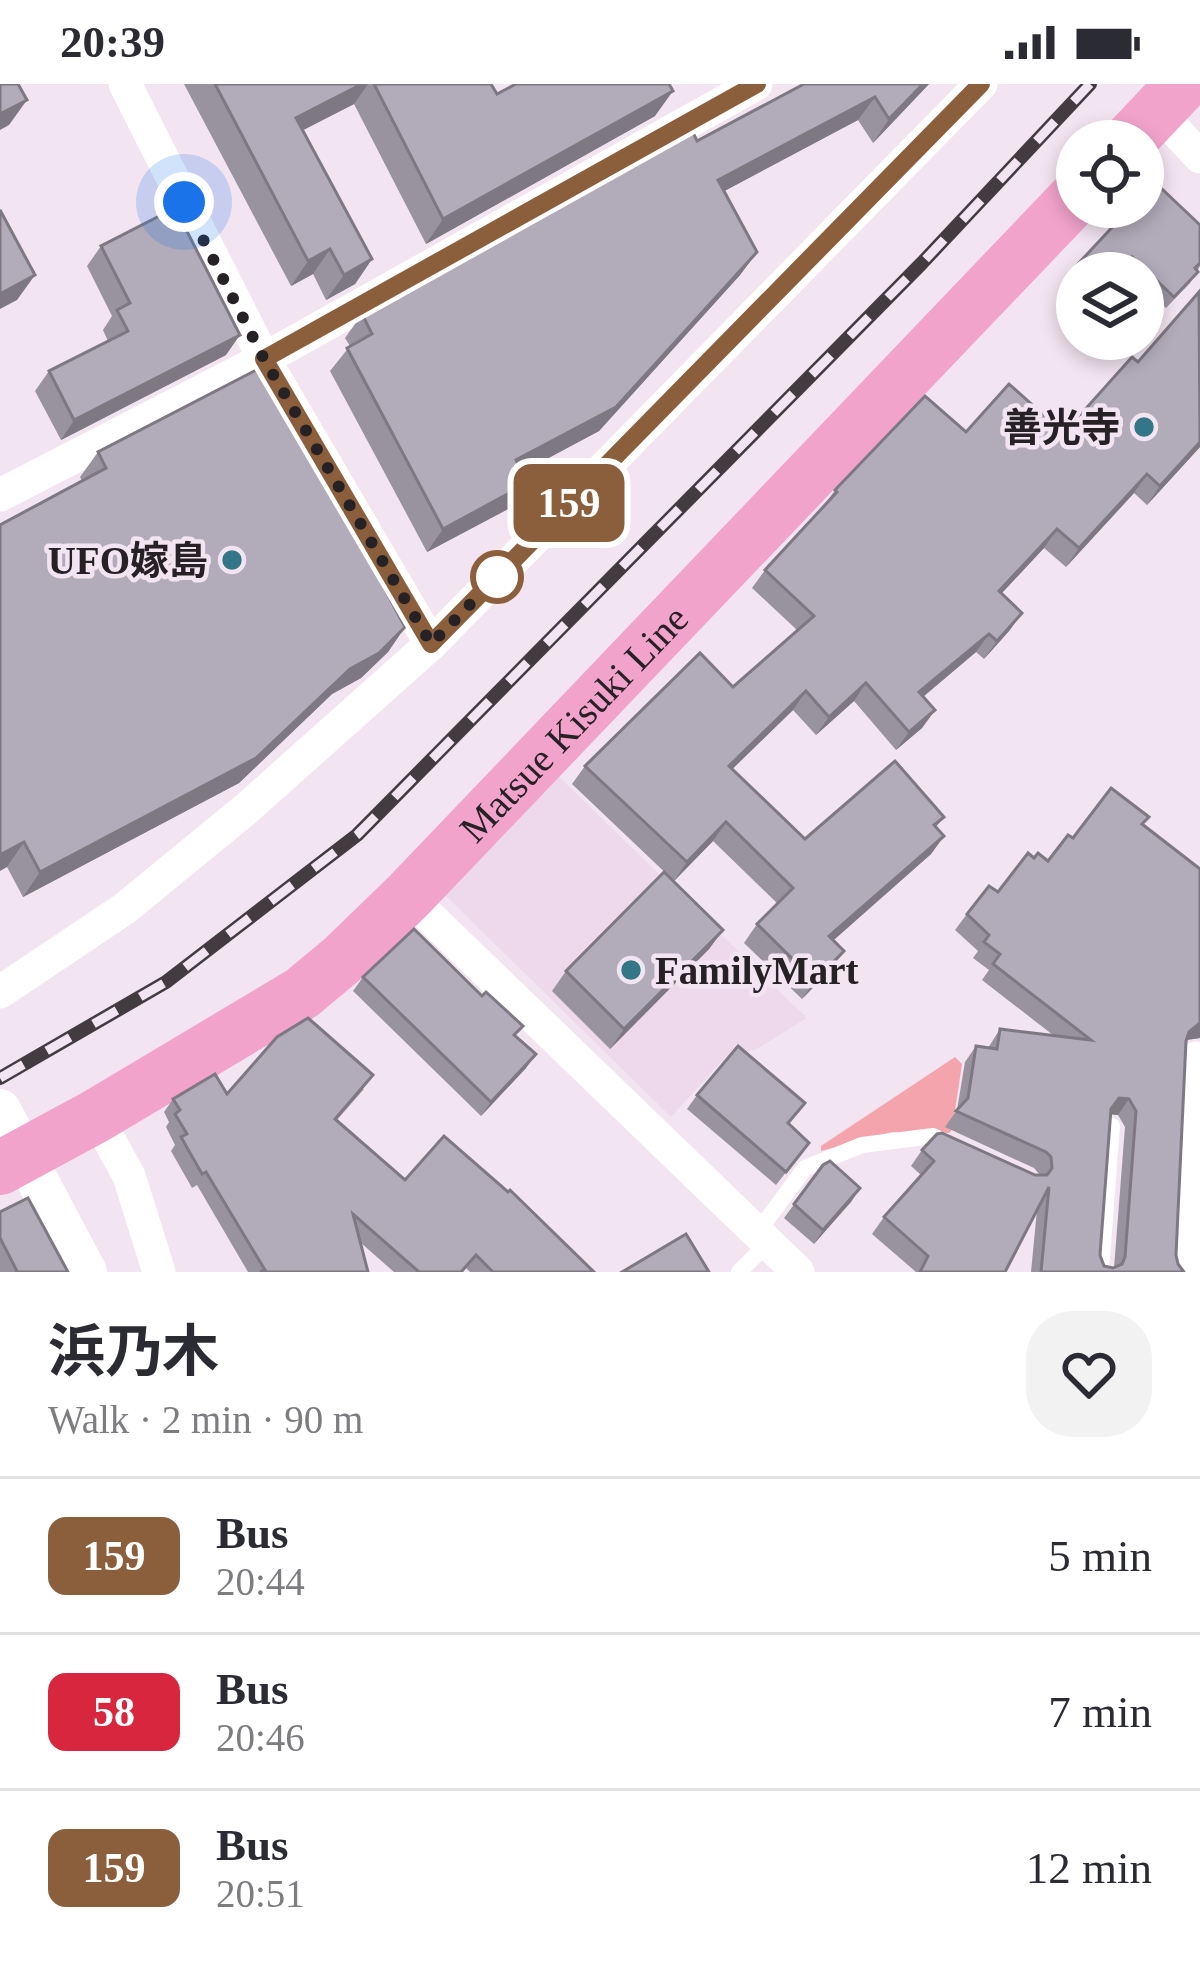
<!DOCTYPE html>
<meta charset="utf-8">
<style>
:root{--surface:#fff;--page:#f2f2f3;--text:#2b2b33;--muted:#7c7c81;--line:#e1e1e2}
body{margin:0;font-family:"Times New Roman","Noto Sans JP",serif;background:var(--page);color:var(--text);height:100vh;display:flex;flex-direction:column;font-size:45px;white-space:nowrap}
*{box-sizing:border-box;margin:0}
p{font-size:39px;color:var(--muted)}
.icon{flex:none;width:66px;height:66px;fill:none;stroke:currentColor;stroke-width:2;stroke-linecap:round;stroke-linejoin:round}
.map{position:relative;height:1188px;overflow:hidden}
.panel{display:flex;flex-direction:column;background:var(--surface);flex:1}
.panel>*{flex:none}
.badge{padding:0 24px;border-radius:18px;font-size:42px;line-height:78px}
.controls{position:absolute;left:1056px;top:36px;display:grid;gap:24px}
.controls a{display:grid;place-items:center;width:108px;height:108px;border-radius:50%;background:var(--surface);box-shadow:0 6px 18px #0003;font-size:60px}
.you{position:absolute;width:60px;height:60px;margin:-30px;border:9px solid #fff;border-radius:50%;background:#1a73e8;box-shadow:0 0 0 18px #1a73e833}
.map>.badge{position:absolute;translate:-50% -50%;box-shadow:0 0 0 6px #fff}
.round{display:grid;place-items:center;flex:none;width:126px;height:126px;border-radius:48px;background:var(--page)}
.summary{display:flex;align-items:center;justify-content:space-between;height:204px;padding:0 48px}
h1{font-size:57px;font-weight:700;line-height:90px}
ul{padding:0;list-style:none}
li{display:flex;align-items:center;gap:36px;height:156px;padding:0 48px;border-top:3px solid var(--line)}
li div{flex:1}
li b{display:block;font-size:45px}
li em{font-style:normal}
li .badge{min-width:132px;font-weight:700;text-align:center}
.status{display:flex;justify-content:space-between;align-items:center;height:84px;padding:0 60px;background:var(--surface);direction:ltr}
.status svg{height:33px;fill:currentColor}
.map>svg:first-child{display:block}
.built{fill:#edd9eb}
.green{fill:#f4a4ac}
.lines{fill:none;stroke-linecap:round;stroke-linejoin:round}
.service{stroke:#fff;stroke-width:16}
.minor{stroke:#fff;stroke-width:33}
.tertiary{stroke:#fff;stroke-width:42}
.primary{stroke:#f2a3cc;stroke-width:54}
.rail-casing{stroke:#423c41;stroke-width:14}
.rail{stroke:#f2e4f0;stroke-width:9;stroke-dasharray:27;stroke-linecap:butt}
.wall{fill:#9993a0;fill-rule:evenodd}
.shaded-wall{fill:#7d7882}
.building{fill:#b2abba;stroke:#7d7882;stroke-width:3;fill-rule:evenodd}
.line-casing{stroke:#fff;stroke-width:27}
.line{stroke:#8b5e3c;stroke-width:18}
.walk{stroke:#262125;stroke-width:12;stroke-dasharray:0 21.6}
.poi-dot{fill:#337687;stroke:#f2e4f0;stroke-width:4.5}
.stop-dot{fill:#fff;stroke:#8b5e3c;stroke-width:6}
.labels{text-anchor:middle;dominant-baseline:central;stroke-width:9;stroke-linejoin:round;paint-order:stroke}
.poi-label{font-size:39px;font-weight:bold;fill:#262125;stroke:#f2e4f0;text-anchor:end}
.street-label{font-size:39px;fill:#262125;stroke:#f2e4f0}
</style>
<div class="status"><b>20:39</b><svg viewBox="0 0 49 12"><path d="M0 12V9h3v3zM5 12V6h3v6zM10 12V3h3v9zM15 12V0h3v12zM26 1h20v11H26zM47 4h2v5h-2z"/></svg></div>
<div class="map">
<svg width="1200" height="1188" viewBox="0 0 1200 1188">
<rect width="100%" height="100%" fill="#f2e4f0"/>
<polygon class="built" points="553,687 807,934 755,966 727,971 671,1033 440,806"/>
<polygon class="green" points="955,973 962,980 952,1046 949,1049 892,1048 821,1067 821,1062"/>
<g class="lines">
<g class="service">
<polyline points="757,1149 805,1084 862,1061 933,1052 952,1061"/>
<polyline points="739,1188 768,1159"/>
<polyline points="1101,1188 1112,1042"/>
</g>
<g class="minor">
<polyline points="125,0 264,275 431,560"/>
<polyline points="1157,27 1200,73"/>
<polyline points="0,411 264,275 756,0"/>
<polyline points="408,812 798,1188"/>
<polyline points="0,908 124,825 246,725 431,560 981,0"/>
<polyline points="96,1032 129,1092 159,1188"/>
<polyline points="1186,1188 1196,974"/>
</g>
<polyline class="tertiary" points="0,1026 86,1188"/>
<g class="primary">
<polyline points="1129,57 1183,0"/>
<path id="s1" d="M0 1084 96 1032 302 909 344 874 408 812 1077 112"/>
</g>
<defs>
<polyline id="rail" points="0,994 166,898 357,751 922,179 1090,0"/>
</defs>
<use href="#rail" class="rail-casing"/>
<use href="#rail" class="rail"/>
</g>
<g class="wall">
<polygon points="184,0 491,0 497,10 655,32 426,160 354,20 303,46 372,175 355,200 326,216 313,190 291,202"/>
<polygon points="804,0 929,0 873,59 858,36 724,107 757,168 740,191 599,347 522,388 512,423 427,468 330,287 350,262 345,254 362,230"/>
<polygon points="1113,123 1143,123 1200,141 1200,182 1190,199 1166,224 1143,202 1143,189 1130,189 1125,184 1120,189 1077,189 1077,200 1069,192 1077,181 1123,132"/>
<polygon points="101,162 226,271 61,356 35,307 49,287 108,257 103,246 112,232 87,182"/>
<polygon points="1200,209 1200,363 1147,421 1134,409 1066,483 1044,464 1001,510 1022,529 1009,547 984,575 976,568 923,613 935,626 922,644 896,666 854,617 816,651 793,626 732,685 805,755 944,733 936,743 944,752 931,770 833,856 831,885 802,915 744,859 757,840 778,820 713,757 674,797 572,700 585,682 733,603 797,546 752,504 765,486 822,425 835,406 966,348 1064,349 1138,278"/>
<polygon points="98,368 405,543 388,568 361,594 332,610 239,699 23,813 7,783 82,397 80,393"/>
<path d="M1143 741 1200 785V954L1187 956 1176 1171 1178 1180 1184 1188H1031L1037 1126 1005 1188H916L872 1150 884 1133 921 1091 911 1082 922 1066 1040 1091 1034 1084 945 1043 957 1026 965 978 976 962 988 964 1000 945 1053 951 982 896 989 886 973 874 978 867 955 846 967 830 998 808 1034 774 1048 777 1073 754ZM1110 1030 1118 1031 1125 1043 1114 1184H1113L1104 1182 1100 1171Z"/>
<polygon points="723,846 709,865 610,965 552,907 566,887"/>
<polygon points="363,893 516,952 526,984 481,1032 353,907"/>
<polygon points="364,1005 336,1037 405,1096 594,1188 470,1188 466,1184 463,1188 394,1188 361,1159 368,1188 248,1188 197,1101 192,1104 171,1067 175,1061 166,1043 169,1038 164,1028 173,1015 227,1010"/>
<polygon points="697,1011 789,1040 809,1059 776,1101 687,1025"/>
<polygon points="823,1081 860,1104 814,1160 784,1134"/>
<polygon points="0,1128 68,1188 0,1188"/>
</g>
<g class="shaded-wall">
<polygon points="362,0 368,0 354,20 278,59 296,34"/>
<polygon points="923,0 929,0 873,59 889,35"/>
<polygon points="673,7 655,32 426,160 443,135"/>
<polygon points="875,13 858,36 702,119 718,96"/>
<polygon points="27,16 9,41 0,46 0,30"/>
<polygon points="330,165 313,190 291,202 308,177"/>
<polygon points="757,168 740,191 599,347 500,400 516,376"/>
<polygon points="372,175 355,200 326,216 344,191"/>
<polygon points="35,191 17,216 0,225 0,210"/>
<polygon points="240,251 226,271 61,356 74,336"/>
<polygon points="1200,358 1200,363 1147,421 1160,402"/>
<polygon points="1147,390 1134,409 1066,483 1079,464"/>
<polygon points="528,399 512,423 427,468 443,445"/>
<polygon points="1057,445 1044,464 986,526 999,507"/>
<polygon points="1022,529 1009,547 984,575 997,557"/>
<polygon points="405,543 388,568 361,594 332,610 239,699 23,813 40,788 350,585"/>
<polygon points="989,550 976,568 906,627 919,608"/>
<polygon points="866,599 854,617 816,651 829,633"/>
<polygon points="806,607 793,626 716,701 729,682"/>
<polygon points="935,626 922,644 896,666 909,648"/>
<polygon points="726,738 713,757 674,797 687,778"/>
<polygon points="944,752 931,770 817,871 829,852"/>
<polygon points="24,758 7,783 0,787 0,771"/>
<polygon points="723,846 709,865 610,965 624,945"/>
<polygon points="844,867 831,885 802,915 815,897"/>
<polygon points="1200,939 1200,954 1185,956 1189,948"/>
<polygon points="536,970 526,984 481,1032 491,1018"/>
<polygon points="1119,1014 1129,1015 1118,1031 1108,1030"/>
<polygon points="860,1104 851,1118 814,1160 823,1146"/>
</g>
<g class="building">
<polygon points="0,0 18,0 27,16 0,30"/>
<polygon points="215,0 362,0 296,34 372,175 344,191 330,165 308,177"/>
<polygon points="374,0 491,0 497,10 516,0 669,0 673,7 443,135"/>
<polygon points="804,0 923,0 889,35 875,13 718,96 757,168 616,323 516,376 528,399 443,445 347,264 372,250 362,230 692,46 697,57"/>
<polygon points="1143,87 1200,141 1200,179 1195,184 1198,188 1174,213 1132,173 1118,189 1085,189 1077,181 1131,123 1143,123"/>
<polygon points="175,124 240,251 74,336 49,287 128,247 117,226 130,219 101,162"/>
<polygon points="0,126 35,191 0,210"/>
<polygon points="1199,208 1200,358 1160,402 1147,390 1079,464 1057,445 999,507 1022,529 997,557 989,550 919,608 935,626 909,648 866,599 829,633 806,607 729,682 805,755 895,677 944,733 934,741 944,752 829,852 844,867 815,897 757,840 793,804 726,738 687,778 585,682 700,569 733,603 814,532 765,486 837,408 835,406 925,312 966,348 1009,300 1064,349 1132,273 1138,278"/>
<polygon points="266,281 405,543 379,569 350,585 256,674 40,788 24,758 0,771 0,441 106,384 98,368"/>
<path d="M1111 704 1149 733 1142 740 1200 785V939L1189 948 1186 957 1176 1171 1178 1180 1184 1188H1041L1049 1103 1005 1188H920L928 1172 884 1133 934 1077 922 1066 937 1050 942 1049 1035 1091H1047L1052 1084 1051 1073 1046 1068 956 1027 968 1014 976 962 997 965 1000 945 1091 956 993 880 1000 870 984 858 989 851 967 830 989 802 998 808 1028 769 1034 774 1038 769 1048 777 1068 751 1073 754ZM1119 1014 1129 1015 1136 1027 1125 1173 1122 1180 1113 1184 1104 1182 1100 1171 1111 1025Z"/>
<polygon points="664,788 723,846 624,945 566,887"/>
<polygon points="414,845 482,912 486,908 523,942 514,951 536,970 491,1018 363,893"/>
<polygon points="308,934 373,991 335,1035 405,1096 444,1052 508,1108 510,1106 594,1188 493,1188 476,1171 461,1188 419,1188 353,1130 368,1188 260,1188 265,1186 206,1088 202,1090 181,1053 187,1050 175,1030 180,1026 173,1015 215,990 227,1010 277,953"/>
<polygon points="738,962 805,1019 788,1039 809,1059 786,1088 697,1011"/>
<polygon points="830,1077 860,1104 823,1146 794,1120 823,1081"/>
<polygon points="28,1114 68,1188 15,1188 17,1187 0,1154 0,1128"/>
<polygon points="686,1150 709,1188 622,1188"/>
</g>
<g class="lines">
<defs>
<polyline id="line" points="757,0 264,275 431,560 981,0"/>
</defs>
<use href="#line" class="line-casing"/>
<use href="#line" class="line"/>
<polyline class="walk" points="184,118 264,275 431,560 497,493"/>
</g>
<g class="poi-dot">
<circle cx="1144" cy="343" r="12"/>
<circle cx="232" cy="476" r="12"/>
<circle cx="631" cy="886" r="12"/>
</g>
<circle class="stop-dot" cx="497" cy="493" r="24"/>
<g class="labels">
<g class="poi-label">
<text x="1120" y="343">善光寺</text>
<text x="208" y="476">UFO嫁島</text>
<text x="655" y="886" text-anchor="start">FamilyMart</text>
</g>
<g class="street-label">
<text stroke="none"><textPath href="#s1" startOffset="732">Matsue Kisuki Line</textPath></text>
</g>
</g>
</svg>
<div class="controls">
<a><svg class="icon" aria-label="locate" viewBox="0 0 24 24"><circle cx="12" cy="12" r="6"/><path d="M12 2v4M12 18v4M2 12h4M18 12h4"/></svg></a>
<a><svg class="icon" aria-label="layers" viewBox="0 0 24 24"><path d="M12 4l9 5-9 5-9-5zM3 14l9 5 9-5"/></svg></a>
</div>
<div class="you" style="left:184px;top:118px"></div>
<b class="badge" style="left:569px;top:419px;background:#8b5e3c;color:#fff">159</b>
</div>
<section class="panel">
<div class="summary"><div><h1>浜乃木</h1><p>Walk · 2 min · 90 m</p></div><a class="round"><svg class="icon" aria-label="heart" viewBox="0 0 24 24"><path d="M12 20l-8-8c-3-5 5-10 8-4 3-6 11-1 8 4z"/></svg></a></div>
<ul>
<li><span class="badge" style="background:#8b5e3c;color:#fff">159</span><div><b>Bus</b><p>20:44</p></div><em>5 min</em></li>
<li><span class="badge" style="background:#d7263d;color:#fff">58</span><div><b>Bus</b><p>20:46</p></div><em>7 min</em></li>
<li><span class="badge" style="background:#8b5e3c;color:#fff">159</span><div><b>Bus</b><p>20:51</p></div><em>12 min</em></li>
</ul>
</section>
